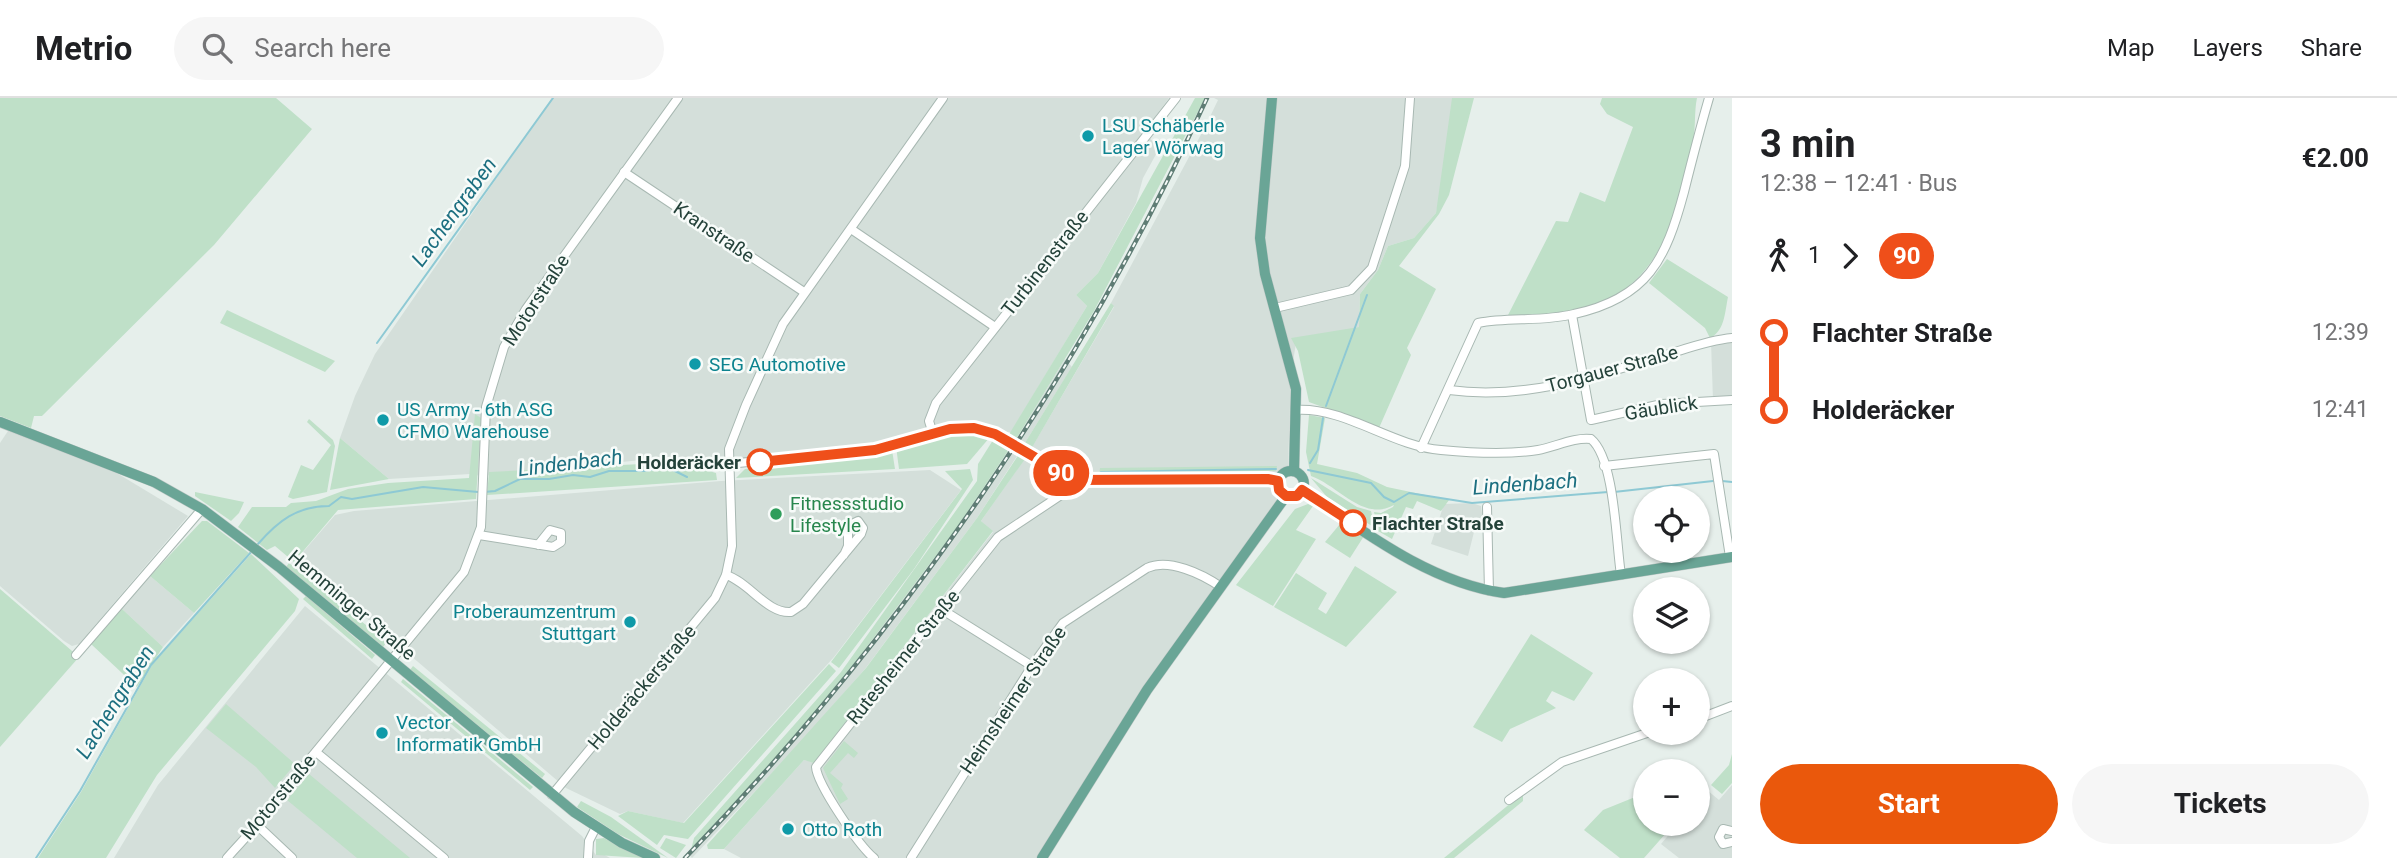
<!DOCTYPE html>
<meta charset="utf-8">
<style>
:root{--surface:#fff;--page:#f6f6f6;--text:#202124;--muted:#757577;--line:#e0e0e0;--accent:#ea580c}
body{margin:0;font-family:Roboto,sans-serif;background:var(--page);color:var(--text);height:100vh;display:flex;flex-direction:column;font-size:26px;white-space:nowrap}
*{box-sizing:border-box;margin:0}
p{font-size:23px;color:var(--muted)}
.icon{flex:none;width:38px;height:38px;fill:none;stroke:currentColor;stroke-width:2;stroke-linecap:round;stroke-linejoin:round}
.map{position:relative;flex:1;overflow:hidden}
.drawer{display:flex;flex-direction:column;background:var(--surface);width:665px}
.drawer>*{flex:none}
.badge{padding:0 14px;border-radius:23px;font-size:24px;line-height:46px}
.fabs{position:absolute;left:1633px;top:388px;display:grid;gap:14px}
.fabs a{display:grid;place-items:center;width:77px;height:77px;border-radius:50%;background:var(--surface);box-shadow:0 2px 5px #0004;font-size:35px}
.map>.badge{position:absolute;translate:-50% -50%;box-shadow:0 0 0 4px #fff}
.legs{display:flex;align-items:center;gap:10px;height:77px;padding:0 28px;font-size:23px}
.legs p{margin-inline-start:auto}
.summary{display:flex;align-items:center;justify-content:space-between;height:119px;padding:0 28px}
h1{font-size:38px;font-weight:700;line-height:52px}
.primary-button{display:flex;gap:14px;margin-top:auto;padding:14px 28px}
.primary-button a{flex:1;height:80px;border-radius:42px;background:var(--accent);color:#fff;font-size:28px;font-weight:700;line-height:80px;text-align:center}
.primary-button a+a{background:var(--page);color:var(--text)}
ul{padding:0 28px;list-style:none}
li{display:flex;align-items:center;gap:24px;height:77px;font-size:26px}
li i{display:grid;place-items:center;width:10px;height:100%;margin:0 9px;background:currentColor}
li i::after{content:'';width:18px;height:18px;margin:-9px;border:5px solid;border-radius:50%;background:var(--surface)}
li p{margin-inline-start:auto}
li:first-child i{background:linear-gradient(#0000 50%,currentColor 0)}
li:last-child i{background:linear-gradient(currentColor 50%,#0000 0)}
header{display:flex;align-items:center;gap:42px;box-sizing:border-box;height:98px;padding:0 35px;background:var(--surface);border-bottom:2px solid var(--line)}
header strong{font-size:33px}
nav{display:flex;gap:38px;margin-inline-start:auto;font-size:24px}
.search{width:490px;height:63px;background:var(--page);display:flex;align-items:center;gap:18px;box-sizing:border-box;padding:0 24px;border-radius:38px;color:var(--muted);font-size:26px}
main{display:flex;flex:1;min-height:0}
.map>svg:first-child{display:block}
.built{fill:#d4dfda}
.green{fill:#bfe0c8}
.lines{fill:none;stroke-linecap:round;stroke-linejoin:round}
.stream{stroke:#8ec9d4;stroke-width:2}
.minor-casing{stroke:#a8b8b2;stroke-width:10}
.major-casing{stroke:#c2cac8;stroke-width:11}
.minor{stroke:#fff;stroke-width:8}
.major{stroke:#6aa596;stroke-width:10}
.rail-casing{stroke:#5f7d75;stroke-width:4.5}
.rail{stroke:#f7fbf9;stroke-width:2;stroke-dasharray:5;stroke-linecap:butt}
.line-1-casing{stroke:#fff;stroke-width:16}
.line-1{stroke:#ef4f1a;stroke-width:10}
.culture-dot{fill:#0f9aa8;stroke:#f7fbf9;stroke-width:2.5}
.stop-1-dot{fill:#fff;stroke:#ef4f1a;stroke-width:3.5}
.leisure-dot{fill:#2e9e5b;stroke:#f7fbf9;stroke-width:2.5}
.labels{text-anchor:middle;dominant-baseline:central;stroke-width:5;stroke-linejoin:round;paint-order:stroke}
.culture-label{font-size:19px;fill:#0d838f;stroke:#f7fbf9;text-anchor:start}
.street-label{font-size:19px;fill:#24423a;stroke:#f7fbf9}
.stop-label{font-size:19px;font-weight:bold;fill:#24423a;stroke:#f7fbf9;text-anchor:end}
.leisure-label{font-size:19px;fill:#27864d;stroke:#f7fbf9;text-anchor:start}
.water-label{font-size:21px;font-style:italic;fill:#1c6f80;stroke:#f7fbf9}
</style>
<header>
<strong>Metrio</strong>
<div class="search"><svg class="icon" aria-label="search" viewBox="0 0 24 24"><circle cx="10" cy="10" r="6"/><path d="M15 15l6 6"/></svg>Search here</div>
<nav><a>Map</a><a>Layers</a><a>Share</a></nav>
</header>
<main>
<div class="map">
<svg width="1732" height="760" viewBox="0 0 1732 760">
<rect width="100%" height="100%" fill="#e6efeb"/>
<g class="built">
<polygon points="552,0 1169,0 1143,35 1160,49 1143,80 1136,105 1098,175 1076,197 1087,208 1011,334 925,332 893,347 728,366 709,363 696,367 671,359 482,378 470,376 389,381 340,340 355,298 375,256"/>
<polygon points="1214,0 1462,0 1436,115 1414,140 1388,148 1378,172 1360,196 1359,229 1296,245 1291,276 1288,370 1276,383 1276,393 1281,402 1037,760 741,760 724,751 804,662 814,664 993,434 981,423 1028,356 1114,209 1111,205 1205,29 1218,2"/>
<polygon points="1732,240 1732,302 1713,302 1711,244"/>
<polygon points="1065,261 1072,269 1023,348 1015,343"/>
<polygon points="8,333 115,374 188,418 79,546 72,548 64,543 0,488 0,345"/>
<polygon points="1008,353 1017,358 977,420 865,571 793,653 692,760 688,755 789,646 850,571 954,434"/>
<polygon points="930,372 961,392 834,559 683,725 628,713 620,716 566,690 297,461 335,417 354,413 721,383"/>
<polygon points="1472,405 1481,408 1484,430 1475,430 1468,458 1431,446 1444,406"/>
<polygon points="150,478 194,515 163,549 121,510"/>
<polygon points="305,508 582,738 596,757 603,756 610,760 114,760 158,687"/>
<polygon points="1732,687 1732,760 1679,760 1661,746 1678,726 1698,726 1698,703 1707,692 1719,702"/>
</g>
<g class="green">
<polygon points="0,0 276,0 312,31 214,147 42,318 34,318 31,330 0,318"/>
<polygon points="1195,0 1205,0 1094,213 1015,343 1008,338 1087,208 1076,197 1098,175"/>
<polygon points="1452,0 1474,0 1449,97 1439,116 1399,168 1436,191 1407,250 1411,257 1379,330 1309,304 1298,253 1291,240 1359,229 1360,196 1378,172 1388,148 1414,140 1436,115"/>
<path d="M1602 0H1697C1694 14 1696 29 1693 43 1680 107 1666 175 1602 205 1573 218 1537 218 1506 221L1556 123 1568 124 1580 94 1605 104 1633 29 1607 16 1600 6Z"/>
<path d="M1667 161 1728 199C1725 213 1725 233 1710 240L1705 230 1649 185Z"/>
<polygon points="1111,205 1114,208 1030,353 1023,348"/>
<polygon points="227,212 335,263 325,274 220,225"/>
<polygon points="475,316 481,320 476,401 338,412 294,464 275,448 267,452 238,429 252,409 286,409 291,405 316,403 348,391 388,385 469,380"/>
<path d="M1309 317 1325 320 1317 366 1357 375 1387 389 1449 402 1441 413 1417 403 1413 411 1406 409 1392 441 1378 433 1374 414 1381 415 1393 409 1394 407C1363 424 1339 388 1311 378L1306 354Z"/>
<polygon points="309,321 333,342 335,348 327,394 293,401 288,399 301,367 313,372 331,347 307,324"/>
<polygon points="959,334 990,339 967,366 899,371 896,348"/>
<polygon points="340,340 389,381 330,392"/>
<polygon points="993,342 1008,353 954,434 850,571 789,646 691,752 694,740 841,574 977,383 978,366"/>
<polygon points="892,352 895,371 736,380 745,371"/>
<polygon points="1019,356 1025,361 981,423 993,433 814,665 804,662 724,751 708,751 707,747 866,570 977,420"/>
<polygon points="671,362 716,375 717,382 487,397 489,374 641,366"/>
<polygon points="1277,368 1276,373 1268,373 1267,376 1103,380 1099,377 1100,370"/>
<polygon points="970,371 973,382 914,471 839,570 831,564 962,391 945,373"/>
<polygon points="1311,380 1357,409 1371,413 1375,430 1327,399"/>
<polygon points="195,394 244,404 239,415 231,423 195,398"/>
<polygon points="1308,406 1313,408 1296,432 1316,441 1273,508 1236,487 1295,411"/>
<polygon points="202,423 207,423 249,455 194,515 150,478"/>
<polygon points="1340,426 1364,438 1350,460 1325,444"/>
<polygon points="251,456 299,501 295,513 157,677 106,760 38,760 81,694 152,567"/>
<polygon points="289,465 387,544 383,549 286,469"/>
<polygon points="1355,468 1397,494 1346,549 1274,509 1296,475 1327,495 1318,511 1326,516"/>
<polygon points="0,491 79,559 0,649"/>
<polygon points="306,498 375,557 372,561 303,501"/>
<polygon points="121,510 163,549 137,589 91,546"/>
<polygon points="1531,536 1593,575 1574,603 1552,593 1546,603 1556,610 1510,631 1502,644 1473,629"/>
<polygon points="829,566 836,573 688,741 664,737 657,747 618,718 628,713 684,725"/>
<polygon points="413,568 545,676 542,680 410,572"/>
<polygon points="403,581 533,689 530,692 401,584"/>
<polygon points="226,606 295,666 275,690 256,669 206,630"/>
<polygon points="844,643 858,655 854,660 848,655 830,675 843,686 841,690 848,701 840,706 823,670"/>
<polygon points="1732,656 1732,685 1722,696 1711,687 1729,667"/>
<polygon points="309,676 410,760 357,760 287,702"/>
<polygon points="1523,695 1523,703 1454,760 1444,760"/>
<polygon points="1645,695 1645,726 1674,726 1644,760 1620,760 1584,732 1603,712"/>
<polygon points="581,703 611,719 668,760 618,736 577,709"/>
<polygon points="604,740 643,760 596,757 596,741"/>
<polygon points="666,740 686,747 676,760 660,750"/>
</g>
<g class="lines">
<g class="stream">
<polyline points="377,245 553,0"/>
<polyline points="1326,308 1367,197"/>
<polyline points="1310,365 1318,352 1323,320"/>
<polyline points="1308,372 1371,385 1384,399 1394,404 1409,395 1472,405 1608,394"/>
<polyline points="1101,374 1276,371"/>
<polyline points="1722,383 1732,384"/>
<polyline points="484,394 495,393 520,381 549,381 573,377 590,379 609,373 644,373 667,369 687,379"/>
<polyline points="1614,394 1713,383"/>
<path d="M258 446C278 423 297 408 329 408L341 399 352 401 423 389 478 394"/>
<polyline points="36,760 80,693 151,567 252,453"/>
</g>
<defs>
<g id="minor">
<polyline points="624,74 804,194"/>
<polyline points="851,131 995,229"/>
<polyline points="1275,210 1351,192 1372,170 1405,68 1410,0"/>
<polyline points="1572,217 1591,322 1662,306 1732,302"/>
<path d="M1449 292C1522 302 1590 280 1659 259 1683 252 1708 242 1732 240"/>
<path d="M1296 312C1346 309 1391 348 1441 352 1473 355 1507 357 1538 352 1555 349 1574 339 1591 341 1615 361 1616 445 1621 477"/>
<polyline points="933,336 929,323 936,305 1176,0"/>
<path d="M1421 350 1478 225C1509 219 1542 224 1574 216 1648 200 1666 161 1684 94 1692 62 1700 31 1709 0"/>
<polyline points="728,366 875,352 950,331 974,330 994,336 1074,382 1278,383"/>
<polyline points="1604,368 1714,356 1730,459"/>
<polyline points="1487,409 1489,493"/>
<polyline points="479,437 553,449 561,444 561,435 550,432 538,447"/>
<path d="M726 477C749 484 767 516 791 514L803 506 861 436 863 430 858 423 848 428V448L844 457"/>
<polyline points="941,511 1032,568"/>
<polyline points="76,557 202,411"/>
<polyline points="1698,621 1732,608"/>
<polyline points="316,654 444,760"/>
<polyline points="552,697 715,500 726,477 732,448 729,351 746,307 783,226 943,0"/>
<polyline points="1509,702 1562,664 1647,635"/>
<polyline points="258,728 292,760"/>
<polyline points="1732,733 1723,731 1719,739 1723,746 1732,744"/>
<path d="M227 760C239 746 253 733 262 719L464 474 481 429 486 309 504 249 526 211 678 0"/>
<polyline points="588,760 589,743 596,729"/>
<path d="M874 760C859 748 817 686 816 669L998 439 1067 393 1074 382"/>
<path d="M911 760 1032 568 1063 525 1147 470C1169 460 1202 476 1221 489"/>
</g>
<g id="major">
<polyline points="1272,0 1260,140 1265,176 1296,291 1294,373"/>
<polyline points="0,324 154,384 202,411 279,469 574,714 622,745 655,760"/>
<circle cx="1291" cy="386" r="13"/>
<path d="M1302 392C1363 433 1430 485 1504 495L1732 459"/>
<polyline points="1042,760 1147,592 1286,398"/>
</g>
</defs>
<use href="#minor" class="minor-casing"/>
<use href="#major" class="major-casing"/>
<use href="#minor" class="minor"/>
<use href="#major" class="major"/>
<defs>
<path id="rail" d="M685 760C900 538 1078 281 1207 0"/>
</defs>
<use href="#rail" class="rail-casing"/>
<use href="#rail" class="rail"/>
</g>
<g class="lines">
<defs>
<polyline id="line-1" points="760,364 875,352 950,331 974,330 995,336 1074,382 1268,381 1278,383 1279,392 1286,398 1297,398 1302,392 1353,425"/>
</defs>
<use href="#line-1" class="line-1-casing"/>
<use href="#line-1" class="line-1"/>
</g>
<g class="culture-dot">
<circle cx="1088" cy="38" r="7"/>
<circle cx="695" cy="266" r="7"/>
<circle cx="383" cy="322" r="7"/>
<circle cx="630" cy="524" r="7"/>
<circle cx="382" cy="635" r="7"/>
<circle cx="788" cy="731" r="7"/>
</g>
<g class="stop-1-dot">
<circle cx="760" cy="364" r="12"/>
<circle cx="1353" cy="425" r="12"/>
</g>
<circle class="leisure-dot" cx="776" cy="416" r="7"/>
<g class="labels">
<g class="culture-label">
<text x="1102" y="27">LSU Schäberle<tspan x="1102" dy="22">Lager Wörwag</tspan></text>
<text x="709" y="266">SEG Automotive</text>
<text x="397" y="311">US Army - 6th ASG<tspan x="397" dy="22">CFMO Warehouse</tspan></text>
<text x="616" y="513" text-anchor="end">Proberaumzentrum<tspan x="616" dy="22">Stuttgart</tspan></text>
<text x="396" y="624">Vector<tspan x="396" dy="22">Informatik GmbH</tspan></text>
<text x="802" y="731">Otto Roth</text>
</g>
<g class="street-label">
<text transform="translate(714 134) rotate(34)">Kranstraße</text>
<text transform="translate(1045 165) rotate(-52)">Turbinenstraße</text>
<text transform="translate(536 202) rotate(-57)">Motorstraße</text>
<text transform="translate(1612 271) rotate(-15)">Torgauer Straße</text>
<text transform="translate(1661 310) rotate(-9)">Gäublick</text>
<text transform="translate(352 507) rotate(40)">Hemminger Straße</text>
<text transform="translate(903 559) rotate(-51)">Rutesheimer Straße</text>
<text transform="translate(642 589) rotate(-50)">Holderäckerstraße</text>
<text transform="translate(1013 602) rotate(-56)">Heimsheimer Straße</text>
<text transform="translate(278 699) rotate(-50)">Motorstraße</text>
</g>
<g class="stop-label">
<text x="741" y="364">Holderäcker</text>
<text x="1372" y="425" text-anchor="start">Flachter Straße</text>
</g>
<g class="leisure-label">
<text x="790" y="405">Fitnessstudio<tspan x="790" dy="22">Lifestyle</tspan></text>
</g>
<g class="water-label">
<text transform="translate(454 114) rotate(-54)">Lachengraben</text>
<text transform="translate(570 365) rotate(-7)">Lindenbach</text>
<text transform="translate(1525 386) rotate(-4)">Lindenbach</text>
<text transform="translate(115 604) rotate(-58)">Lachengraben</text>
</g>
</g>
</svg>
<div class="fabs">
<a><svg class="icon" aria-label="locate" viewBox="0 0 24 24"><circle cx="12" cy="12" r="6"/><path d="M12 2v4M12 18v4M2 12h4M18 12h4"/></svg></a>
<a><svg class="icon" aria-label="layers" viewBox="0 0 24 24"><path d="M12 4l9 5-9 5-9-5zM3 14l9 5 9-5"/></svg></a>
<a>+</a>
<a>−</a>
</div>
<b class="badge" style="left:1061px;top:375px;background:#ef4f1a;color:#fff">90</b>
</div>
<section class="drawer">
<div class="summary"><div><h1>3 min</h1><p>12:38 – 12:41 · Bus</p></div><b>€2.00</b></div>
<div class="legs"><svg class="icon" aria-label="walk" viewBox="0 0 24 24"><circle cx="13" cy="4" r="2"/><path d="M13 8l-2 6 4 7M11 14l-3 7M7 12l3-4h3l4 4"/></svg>1<svg class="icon" aria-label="forward" viewBox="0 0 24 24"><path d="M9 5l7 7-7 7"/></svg><b class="badge" style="background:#ef4f1a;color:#fff">90</b></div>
<ul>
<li><i style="color:#ef4f1a"></i><b>Flachter Straße</b><p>12:39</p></li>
<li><i style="color:#ef4f1a"></i><b>Holderäcker</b><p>12:41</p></li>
</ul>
<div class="primary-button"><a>Start</a><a>Tickets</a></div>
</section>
</main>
